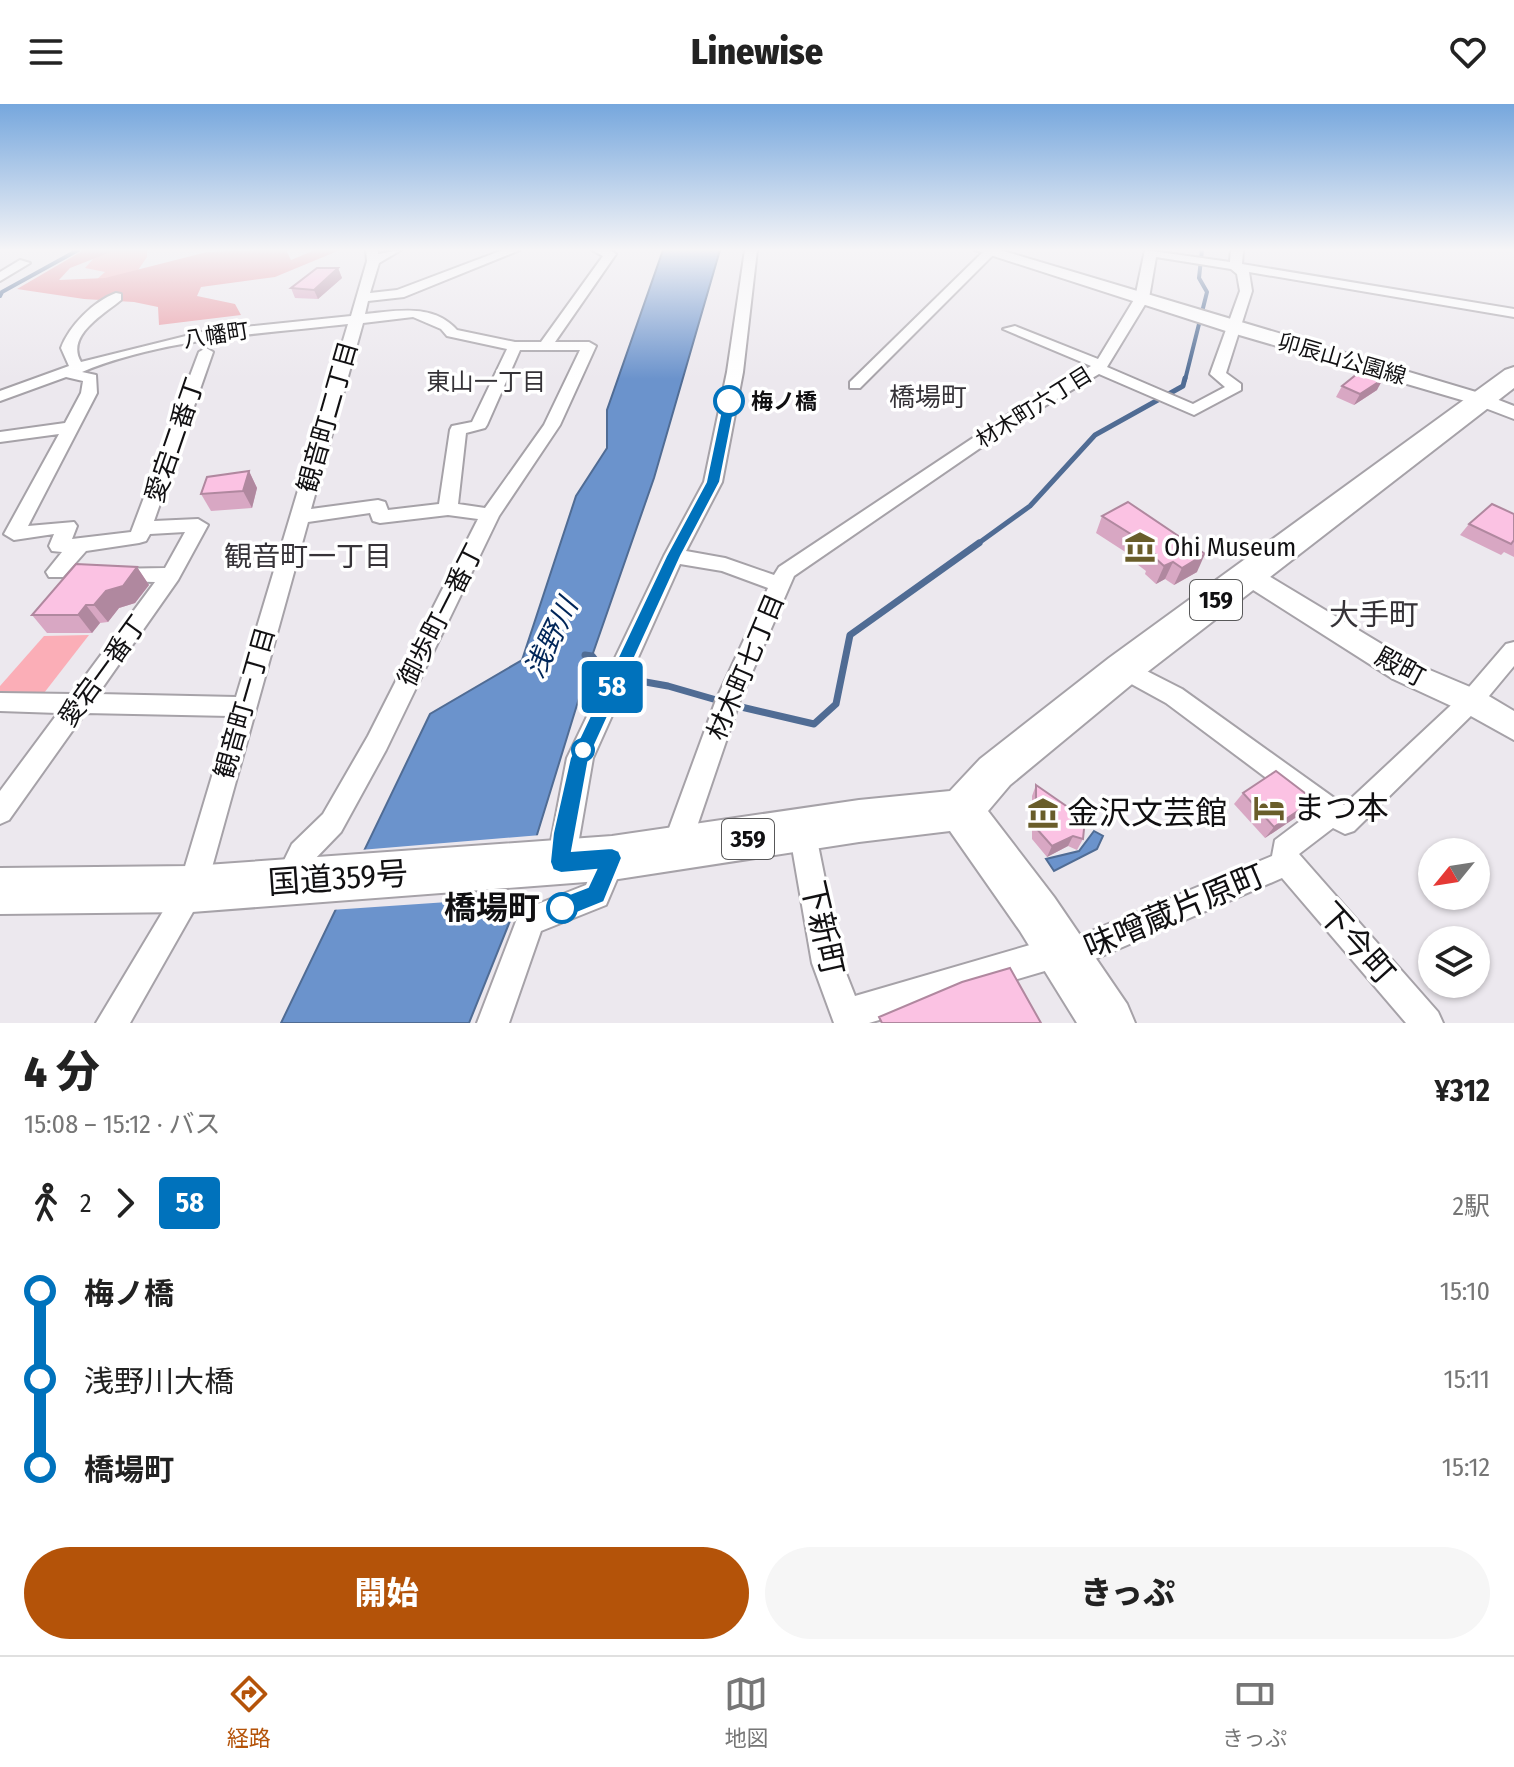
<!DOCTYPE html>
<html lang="ja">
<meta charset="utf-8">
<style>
:root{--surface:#fff;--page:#f6f6f6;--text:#222;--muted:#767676;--line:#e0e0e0;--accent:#b45309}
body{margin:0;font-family:"Fira Sans Condensed","Noto Sans JP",sans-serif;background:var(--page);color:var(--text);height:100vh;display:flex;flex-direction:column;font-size:30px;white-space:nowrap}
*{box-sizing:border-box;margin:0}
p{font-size:26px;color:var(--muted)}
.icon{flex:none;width:44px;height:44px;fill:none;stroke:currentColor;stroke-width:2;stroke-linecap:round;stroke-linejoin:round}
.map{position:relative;height:919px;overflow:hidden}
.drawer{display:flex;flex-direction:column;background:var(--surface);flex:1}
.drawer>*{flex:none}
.badge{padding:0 16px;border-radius:6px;font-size:28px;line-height:52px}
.needle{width:52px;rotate:240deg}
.fabs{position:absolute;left:1418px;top:734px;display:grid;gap:16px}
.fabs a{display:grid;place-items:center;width:72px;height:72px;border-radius:50%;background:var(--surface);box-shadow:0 2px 6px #0004;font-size:40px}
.map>.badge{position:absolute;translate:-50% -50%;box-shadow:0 0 0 4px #fff}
.legs{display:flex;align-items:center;gap:12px;height:88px;padding:0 24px;font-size:26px}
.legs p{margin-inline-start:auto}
.overview{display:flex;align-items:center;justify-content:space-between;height:136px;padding:0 24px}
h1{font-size:44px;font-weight:800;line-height:60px}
.button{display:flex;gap:16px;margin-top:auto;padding:16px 24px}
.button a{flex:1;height:92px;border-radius:48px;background:var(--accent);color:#fff;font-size:32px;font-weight:800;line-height:92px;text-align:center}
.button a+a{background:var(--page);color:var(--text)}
ul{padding:0 24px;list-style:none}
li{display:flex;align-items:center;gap:28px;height:88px;font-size:30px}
li i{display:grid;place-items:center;width:12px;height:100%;margin:0 10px;background:currentColor}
li i::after{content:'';width:20px;height:20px;margin:-10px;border:6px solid;border-radius:50%;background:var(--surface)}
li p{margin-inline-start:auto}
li:first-child i{background:linear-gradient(#0000 50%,currentColor 0)}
li:last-child i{background:linear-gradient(currentColor 50%,#0000 0)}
header{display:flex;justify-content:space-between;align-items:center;height:104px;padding:0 24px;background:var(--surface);font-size:36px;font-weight:800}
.dock{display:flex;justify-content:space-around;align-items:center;height:112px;border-top:2px solid var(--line);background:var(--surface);font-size:22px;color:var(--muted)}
.dock a{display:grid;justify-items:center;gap:4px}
.dock .current{color:var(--accent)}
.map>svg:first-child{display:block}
.green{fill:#fbaeb7}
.forest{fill:#ea9aa4}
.water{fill:#6b93cc;stroke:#506c94;stroke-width:2}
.pier{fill:#ece8ee}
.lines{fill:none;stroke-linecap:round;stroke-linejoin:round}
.stream-far2{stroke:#506c94;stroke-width:4}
.stream-far1{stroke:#506c94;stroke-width:5}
.stream{stroke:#506c94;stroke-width:7}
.minor-casing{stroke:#a6a2a8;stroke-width:4}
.tertiary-casing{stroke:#a6a2a8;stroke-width:4}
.trunk-casing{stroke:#a6a2a8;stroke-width:4}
.minor{fill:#fff;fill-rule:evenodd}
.tertiary{fill:#fff;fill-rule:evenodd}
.trunk{fill:#fff;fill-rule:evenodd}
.wall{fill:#d8a7c3}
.shaded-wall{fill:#b0889f}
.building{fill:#fbc2e3;stroke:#b0889f;stroke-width:2}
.line-1{fill:#0072bc;stroke:#fff;stroke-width:2}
.stop-1-dot{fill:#fff;stroke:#0072bc;stroke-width:4}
.labels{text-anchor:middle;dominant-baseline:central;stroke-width:7;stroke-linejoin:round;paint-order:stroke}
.far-street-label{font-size:22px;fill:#111012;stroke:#fff}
.far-stop-label{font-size:22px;font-weight:bold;fill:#111012;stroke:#fff;text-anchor:start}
.far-neighbourhood-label{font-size:24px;fill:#363338;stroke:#fff}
.shield{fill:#fff;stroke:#585859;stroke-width:2}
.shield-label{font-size:24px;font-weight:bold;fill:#111012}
.far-quarter-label{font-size:26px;fill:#363338;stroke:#fff}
.street-label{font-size:26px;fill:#111012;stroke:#fff}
.poi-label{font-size:26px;fill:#111012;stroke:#fff;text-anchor:start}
.neighbourhood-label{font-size:28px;fill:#363338;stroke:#fff}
.water-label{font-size:28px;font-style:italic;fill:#012659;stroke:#fff}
.quarter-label{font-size:30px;fill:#363338;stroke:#fff}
.near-poi-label{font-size:32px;fill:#111012;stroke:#fff;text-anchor:start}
.near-street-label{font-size:32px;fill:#111012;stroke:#fff}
.near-stop-label{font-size:32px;font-weight:bold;fill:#111012;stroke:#fff;text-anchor:end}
</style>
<header><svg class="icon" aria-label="menu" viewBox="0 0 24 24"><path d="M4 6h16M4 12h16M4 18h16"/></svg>Linewise<svg class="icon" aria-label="heart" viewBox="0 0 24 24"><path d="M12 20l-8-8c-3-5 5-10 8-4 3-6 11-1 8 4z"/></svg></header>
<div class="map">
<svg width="1514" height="919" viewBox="0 0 1514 919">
<rect width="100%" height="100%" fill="#ece8ee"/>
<g class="green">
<polygon points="110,146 147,146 147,153 134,172 84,187 105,168 85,164 96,152"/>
<polygon points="89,531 44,589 0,589 0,582 44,532"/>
</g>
<polygon class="forest" points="84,146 116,146 70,164 59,176 105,174 207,148 286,146 291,156 315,146 340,146 275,173 201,183 197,192 235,200 241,211 159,221 158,203 134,198 84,195 17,185"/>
<g class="water">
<polygon points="663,146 720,146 654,374 592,552 512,812 469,919 281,919 430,610 522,556 576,392 607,344 607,306"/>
<polygon points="1094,727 1103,732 1097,745 1054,767 1046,755 1079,747"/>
</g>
<polygon class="pier" points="541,731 522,793 331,806 360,746"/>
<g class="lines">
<g class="stream-far2">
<polyline points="0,192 2,188 78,146"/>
<polyline points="1185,276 1207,188 1199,174 1202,146"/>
</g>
<polyline class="stream-far1" points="976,441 1030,402 1095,331 1183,282 1185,274"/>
<g class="stream">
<polyline points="585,551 592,552 605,569"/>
<polyline points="623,574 668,582 720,597"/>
<polyline points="737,602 814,620 836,600 850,531 979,439"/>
</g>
<defs>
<g id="minor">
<path d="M366 146H378V150L401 146 379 159 370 189 397 186 503 146H520L404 193 368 197 365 210C396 207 433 199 457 226L515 238H541L603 152 592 146H610L616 150 555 238H589L596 242 560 321 499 412 386 646 341 728 312 758 298 787 288 791 278 787 274 777 292 740 323 710 368 632 478 415 448 411 380 419 373 417 370 409 308 418 206 785 130 919H96L180 779 230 612 85 609 9 716 0 720V687L58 609 0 607V589L72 590 155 478 116 477 106 470 109 465 165 464 185 428 150 430 146 437 139 439 86 447 63 473H49L46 468 62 448 52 447 49 442 54 430 14 436 4 430 59 330 0 338V328L65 319 81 289 83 277 66 273 0 297V287L69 262 61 244C69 222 94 197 116 189L121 190V196C104 210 65 232 81 258L206 227 351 212 367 157ZM413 213 441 225 447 232 507 245 472 318 452 322 450 326 439 400 388 406 385 398 378 396 311 405 363 219ZM348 220 236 593 98 590 178 476 208 421 198 415 154 417 213 248 206 244 199 248 131 428 72 435 77 422 74 418 28 422 97 289 96 271 82 268C165 234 260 230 348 220ZM520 246H580L544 321 485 404 458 400 466 329 485 324 487 321Z"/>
<path d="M745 146H757L743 268 722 378 686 447 725 454 774 471 779 463 1009 310 1091 262 1003 225 1015 222 1098 255 1135 194 1145 146 1230 158 1231 146H1243L1242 160 1514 205V213L1249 168 1252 187 1226 269 1241 280V286L1194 311 1099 270 1021 316 794 472 740 596 689 746 685 755 675 759 665 755 661 746 716 596 768 484 722 467 680 460 593 654 575 758 571 767 561 771 551 767 547 758 567 654 664 452 704 378 727 268ZM1156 153 1231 165 1237 170 1240 187 1210 270 1225 283 1193 300 1107 263 1149 194Z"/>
<polygon points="985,146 996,148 860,284 850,284 850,278"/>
<polygon points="20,156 30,159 0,177 0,168"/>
<polygon points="1514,538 1514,562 1479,604 1354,727 1345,730 1333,724 1299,750 1438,908 1443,919 1406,919 1282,774 1065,868 1055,864 869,919 834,919 812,859 789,726 793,717 802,714 811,717 815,726 842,859 855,892 1061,832 1070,836 1272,752 1275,736 1312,708 1166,599 1115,571 1112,565 1115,559 1123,556 1131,559 1182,585 1344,701 1463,590 1506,540"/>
<polygon points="612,741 622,745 626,754 606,801 541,827 509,919 477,919 520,807 586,781 602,745"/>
</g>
<g id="tertiary">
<polygon points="975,146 1000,146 1486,291 1514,302 1514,315 1472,299 1229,228"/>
<polygon points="1248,462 1257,465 1413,559 1482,588 1514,607 1514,636 1460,606 1393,575 1239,477 1235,471 1239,465"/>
</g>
<polygon id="trunk" points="1514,263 1514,284 1137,576 1010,681 988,707 1054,793 1127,900 1135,919 1077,919 1020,827 950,727 859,738 612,776 192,808 0,810 0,764 192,762 612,732 859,696 950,687 980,655 1109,554 1505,266"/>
</defs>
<use href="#minor" class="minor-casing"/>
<use href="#tertiary" class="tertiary-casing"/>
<use href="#trunk" class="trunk-casing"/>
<use href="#minor" class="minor"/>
<use href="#tertiary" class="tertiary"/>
<use href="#trunk" class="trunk"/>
</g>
<g class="wall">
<polygon points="338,164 342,174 318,195 295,194 291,184"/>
<polygon points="1342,282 1377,286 1354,301 1336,293"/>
<polygon points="249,367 257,384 252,404 211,407 201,390"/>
<polygon points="1514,410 1514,453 1504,448 1501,451 1460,431 1469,420"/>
<polygon points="1102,412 1197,468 1174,481 1165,475 1156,480 1145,470 1146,467 1129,454 1130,451 1096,429"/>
<polygon points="137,463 149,481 135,499 119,504 108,518 100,519 92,529 47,529 32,511"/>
<polygon points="1036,681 1083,735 1077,746 1068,742 1047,753 1032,735 1032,692"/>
<polygon points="1243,689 1314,696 1304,708 1265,734 1234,700"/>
</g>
<g class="shaded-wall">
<polygon points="338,164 342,174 318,195 314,186"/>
<polygon points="1383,275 1377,286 1354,301 1360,290"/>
<polygon points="249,367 257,384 252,404 243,387"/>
<polygon points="1205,450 1197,468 1174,481 1182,464"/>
<polygon points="1173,458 1165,475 1156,480 1164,462"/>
<polygon points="137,463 149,481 135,499 119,504 108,518 94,501 106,487"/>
<polygon points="86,501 100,519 92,529 78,511"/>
<polygon points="1314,696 1304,708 1265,734 1274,723"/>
<polygon points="1073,732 1068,742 1047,753 1052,742"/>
</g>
<g class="building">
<polygon points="317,164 338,164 314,186 291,184"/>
<polygon points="1362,266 1383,275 1360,290 1342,282"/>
<polygon points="249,367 243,387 201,390 207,373"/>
<polygon points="1128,398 1205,450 1182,464 1173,458 1164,462 1153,452 1155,450 1136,437 1137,434 1102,412"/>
<polygon points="1492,400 1514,410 1514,436 1511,440 1469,420"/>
<polygon points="76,460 137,463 123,482 106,487 94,501 86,501 78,511 32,511"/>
<polygon points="1276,667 1314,696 1274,723 1243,689"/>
<polygon points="1036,681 1085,715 1083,735 1073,732 1052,742 1036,724"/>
<polygon points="1010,864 1041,919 882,919 879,913 962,878"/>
</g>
<linearGradient id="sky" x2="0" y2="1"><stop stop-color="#76a7dd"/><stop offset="0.53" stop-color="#f6f5f7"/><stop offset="1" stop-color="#f6f5f7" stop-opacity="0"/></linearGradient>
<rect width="1514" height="275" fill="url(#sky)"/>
<polygon class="line-1" points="729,293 736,297 720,378 681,452 589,654 572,747 612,744 619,747 622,754 604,798 562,815 554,812 551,804 554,796 588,783 596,766 561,769 553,766 550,758 553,729 570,654 666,452 706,378 723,297"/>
<defs>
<symbol id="museum-bare" viewBox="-9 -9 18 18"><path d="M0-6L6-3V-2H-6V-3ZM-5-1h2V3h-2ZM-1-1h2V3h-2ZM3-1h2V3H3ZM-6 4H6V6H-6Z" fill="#695d2a" stroke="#fff" stroke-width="2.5" paint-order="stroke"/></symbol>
<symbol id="hotel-bare" viewBox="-9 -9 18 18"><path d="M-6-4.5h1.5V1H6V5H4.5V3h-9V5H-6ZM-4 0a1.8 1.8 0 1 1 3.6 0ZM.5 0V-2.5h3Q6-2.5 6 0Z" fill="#695d2a" stroke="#fff" stroke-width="2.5" paint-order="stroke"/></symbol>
</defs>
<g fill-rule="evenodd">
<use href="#museum-bare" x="1118" y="421" width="44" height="44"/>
<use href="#hotel-bare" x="1247" y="682" width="44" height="44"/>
<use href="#museum-bare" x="1021" y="687" width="44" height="44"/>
</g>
<g class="stop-1-dot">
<circle cx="729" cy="297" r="14"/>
<circle cx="583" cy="646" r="10"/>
<circle cx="562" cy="804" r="14"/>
</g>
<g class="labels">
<g class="far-street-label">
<text transform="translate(216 231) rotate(-9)">八幡町</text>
<text transform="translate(1342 255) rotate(16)">卯辰山公園線</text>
<text transform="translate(1034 303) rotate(-32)">材木町六丁目</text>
</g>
<g class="far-stop-label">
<text x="751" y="297">梅ノ橋</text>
</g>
<g class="far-neighbourhood-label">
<text x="486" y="278">東山一丁目</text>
</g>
<g class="shield">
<rect x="1190" y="476" width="52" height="40" rx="6"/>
<rect x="722" y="715" width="52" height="40" rx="6"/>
</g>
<g class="shield-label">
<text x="1216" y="496">159</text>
<text x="748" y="735">359</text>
</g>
<g class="far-quarter-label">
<text x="928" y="293">橋場町</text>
</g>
<g class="street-label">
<text transform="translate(328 313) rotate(-74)">観音町二丁目</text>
<text transform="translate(175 336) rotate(-71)">愛宕二番丁</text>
<text transform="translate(441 511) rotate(-63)">御歩町一番丁</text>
<text transform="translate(746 563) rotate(-67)">材木町七丁目</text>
<text transform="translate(1400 563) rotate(28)">殿町</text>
<text transform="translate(103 567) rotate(-54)">愛宕一番丁</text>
<text transform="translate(245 599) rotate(-74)">観音町一丁目</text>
</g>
<g class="poi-label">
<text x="1164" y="443">Ohi Museum</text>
</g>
<g class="neighbourhood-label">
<text x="308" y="452">観音町一丁目</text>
</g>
<g class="water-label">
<text transform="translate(551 534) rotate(-64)">浅野川</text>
</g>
<g class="quarter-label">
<text x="1374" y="511">大手町</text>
</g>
<g class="near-poi-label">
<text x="1293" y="704">まつ本</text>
<text x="1067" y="709">金沢文芸館</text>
</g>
<g class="near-street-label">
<text transform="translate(338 774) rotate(-4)">国道359号</text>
<text transform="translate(1174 807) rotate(-23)">味噌蔵片原町</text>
<text transform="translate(823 824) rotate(77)">下新町</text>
<text transform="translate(1357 839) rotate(48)">下今町</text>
</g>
<g class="near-stop-label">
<text x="540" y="804">橋場町</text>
</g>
</g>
</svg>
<div class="fabs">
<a><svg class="needle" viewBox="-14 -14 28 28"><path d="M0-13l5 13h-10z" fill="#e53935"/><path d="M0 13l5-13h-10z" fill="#767676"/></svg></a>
<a><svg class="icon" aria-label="layers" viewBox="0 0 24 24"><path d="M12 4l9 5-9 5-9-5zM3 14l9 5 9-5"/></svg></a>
</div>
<b class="badge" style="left:612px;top:583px;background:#0072bc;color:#fff">58</b>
</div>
<section class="drawer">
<div class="overview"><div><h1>4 分</h1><p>15:08 – 15:12 · バス</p></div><b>¥312</b></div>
<div class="legs"><svg class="icon" aria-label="walk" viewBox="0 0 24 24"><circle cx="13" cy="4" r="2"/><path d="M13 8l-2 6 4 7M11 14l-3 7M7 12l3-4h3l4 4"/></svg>2<svg class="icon" aria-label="forward" viewBox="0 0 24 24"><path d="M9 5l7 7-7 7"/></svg><b class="badge" style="background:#0072bc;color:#fff">58</b><p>2駅</p></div>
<ul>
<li><i style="color:#0072bc"></i><b>梅ノ橋</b><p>15:10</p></li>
<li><i style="color:#0072bc"></i><span>浅野川大橋</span><p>15:11</p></li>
<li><i style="color:#0072bc"></i><b>橋場町</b><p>15:12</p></li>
</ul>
<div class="button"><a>開始</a><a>きっぷ</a></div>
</section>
<nav class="dock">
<a class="current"><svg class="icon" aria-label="directions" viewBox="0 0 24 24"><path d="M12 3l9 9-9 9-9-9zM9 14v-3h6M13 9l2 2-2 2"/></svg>経路</a>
<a><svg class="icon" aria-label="map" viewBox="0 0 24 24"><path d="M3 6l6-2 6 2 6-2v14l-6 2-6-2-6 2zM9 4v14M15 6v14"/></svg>地図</a>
<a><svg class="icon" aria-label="tickets" viewBox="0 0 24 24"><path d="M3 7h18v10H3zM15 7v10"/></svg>きっぷ</a>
</nav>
